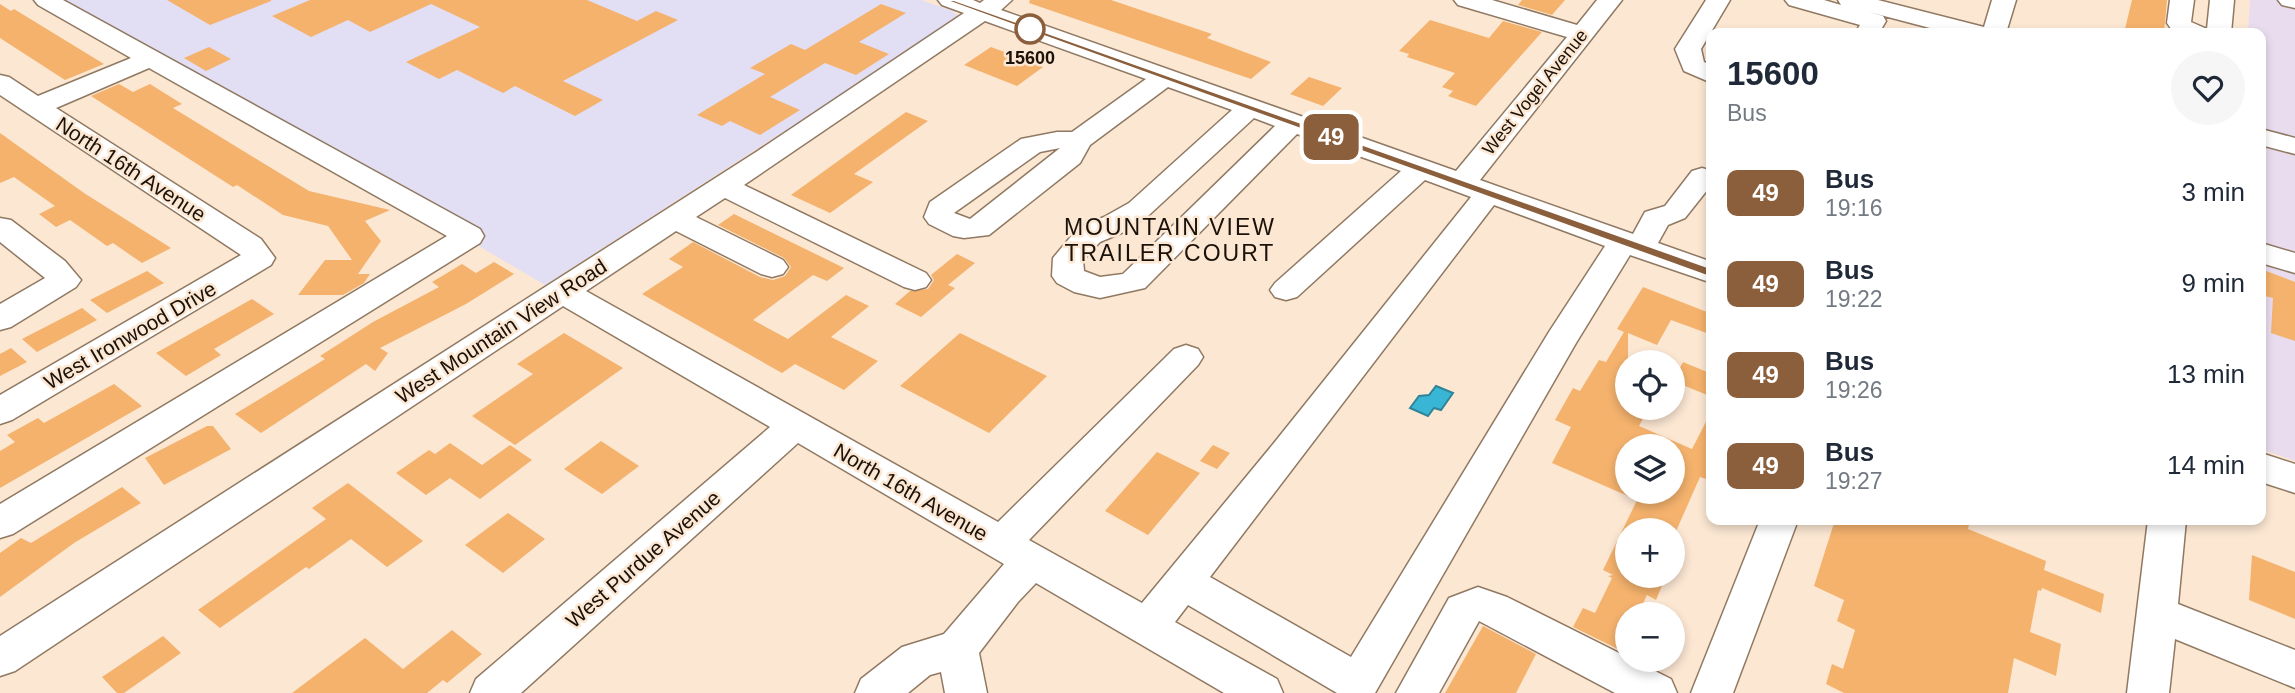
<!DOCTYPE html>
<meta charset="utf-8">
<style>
:root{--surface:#fff;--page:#f6f6f7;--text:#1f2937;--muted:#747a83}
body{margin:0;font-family:Arial,sans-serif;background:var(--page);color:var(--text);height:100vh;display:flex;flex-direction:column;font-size:26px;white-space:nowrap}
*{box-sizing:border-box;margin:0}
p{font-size:23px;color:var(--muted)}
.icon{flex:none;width:38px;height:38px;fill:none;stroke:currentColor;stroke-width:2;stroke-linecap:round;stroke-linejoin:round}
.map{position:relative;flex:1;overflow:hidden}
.side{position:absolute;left:1706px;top:28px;width:560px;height:497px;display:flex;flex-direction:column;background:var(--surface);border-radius:14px;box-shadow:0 4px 10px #0003}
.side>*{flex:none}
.badge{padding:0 14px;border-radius:10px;font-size:24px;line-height:46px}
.tools{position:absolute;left:1615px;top:350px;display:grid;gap:14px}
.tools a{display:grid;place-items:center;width:70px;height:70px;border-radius:50%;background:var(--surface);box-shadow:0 4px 10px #0003;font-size:35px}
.map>.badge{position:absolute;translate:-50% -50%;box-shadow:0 0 0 4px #fff}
.round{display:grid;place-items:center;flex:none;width:74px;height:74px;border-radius:37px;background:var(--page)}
.overview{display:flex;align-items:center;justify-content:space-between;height:119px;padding:0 21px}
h1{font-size:33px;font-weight:800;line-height:52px}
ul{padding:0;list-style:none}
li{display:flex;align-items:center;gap:21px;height:91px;padding:0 21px}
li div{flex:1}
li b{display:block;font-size:26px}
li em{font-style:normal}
li .badge{min-width:77px;font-weight:700;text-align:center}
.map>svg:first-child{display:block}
.industrial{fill:#e9dcef}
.education{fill:#e2def4}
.water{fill:#39b6d6;stroke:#308498;stroke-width:2}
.building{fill:#f4b26d}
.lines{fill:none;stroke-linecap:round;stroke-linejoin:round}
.minor-casing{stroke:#907962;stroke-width:3}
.minor{fill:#fff;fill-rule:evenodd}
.line{fill:#8b5e3c;stroke:#fff;stroke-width:2}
.stop-dot{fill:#fff;stroke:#8b5e3c;stroke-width:3.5}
.labels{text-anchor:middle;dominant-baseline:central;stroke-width:5;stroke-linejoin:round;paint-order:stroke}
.far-stop-label{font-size:18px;font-weight:bold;fill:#1a1109;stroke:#fce7d3}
.far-street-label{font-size:18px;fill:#1a1109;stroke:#fce7d3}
.street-label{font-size:21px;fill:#1a1109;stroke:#fce7d3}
.neighbourhood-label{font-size:23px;letter-spacing:2px;fill:#1a1109;stroke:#fce7d3}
</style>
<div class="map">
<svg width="2295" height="693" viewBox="0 0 2295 693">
<rect width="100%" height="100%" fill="#fce7d3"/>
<polygon class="industrial" points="2250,0 2295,0 2295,461 2261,449 2261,33 2248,33"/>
<polygon class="education" points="61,0 921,0 953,11 958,16 956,21 545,285"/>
<polygon class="water" points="1436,386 1453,393 1441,410 1434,408 1428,416 1410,408 1419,396 1429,395"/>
<g class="building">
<polygon points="167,0 271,0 271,1 210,25"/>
<polygon points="310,0 587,0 637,21 656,11 678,20 563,81 603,100 575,116 515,86 503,93 457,70 439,79 406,62 480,27 431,4 370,32 348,20 311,37 272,16"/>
<polygon points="1030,0 1111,0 1212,34 1207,38 1271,62 1251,79 1029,3"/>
<polygon points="1522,0 1565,0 1552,15 1518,5"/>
<polygon points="2132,0 2167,0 2164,33 2124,33"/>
<polygon points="0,4 11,11 14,9 104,64 65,80 0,38"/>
<polygon points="881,4 906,13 859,42 889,54 856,75 825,63 770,97 800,110 760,135 730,121 722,126 697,115 765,74 750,68 791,44 805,50"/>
<polygon points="1430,20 1489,38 1503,21 1542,32 1476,106 1448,96 1453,91 1442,87 1455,73 1407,57 1409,54 1399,51"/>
<polygon points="209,47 231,59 206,71 184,58"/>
<polygon points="991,47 1018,57 1043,67 1017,86 964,65"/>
<polygon points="1309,77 1342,88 1323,106 1290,94"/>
<polygon points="119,84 133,92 150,84 182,104 173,108 309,191 390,210 365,221 381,241 358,274 370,274 364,283 343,295 298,295 325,260 352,260 328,226 283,215 237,185 233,187 91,96"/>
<polygon points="906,112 928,121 854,174 873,182 830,213 791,195"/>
<polygon points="0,133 84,193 171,248 142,263 113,243 107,246 70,220 56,227 39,214 55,206 14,177 0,183"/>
<polygon points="734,214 844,268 827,281 813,275 753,320 788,339 846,295 869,306 831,337 878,361 844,390 795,364 782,373 642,294 683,267 669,259 693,242 760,277 773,280 785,276 791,267 784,258 718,225"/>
<polygon points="957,254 975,263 948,285 955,288 921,317 895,304 910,291 928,289 934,280 931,275"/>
<polygon points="494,262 514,274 466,304 380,348 388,353 375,371 366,364 261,433 235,414 325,359 320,356 373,322 439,287 432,282 462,264 476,273"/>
<polygon points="2261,269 2295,282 2295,341 2271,333 2273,298 2261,295"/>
<polygon points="147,271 164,283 107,313 90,300"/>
<polygon points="1643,287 1712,314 1712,335 1671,320 1657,345 1628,333 1628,408 1645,415 1639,426 1692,449 1712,410 1712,481 1700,477 1673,538 1673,530 1628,530 1628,576 1655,576 1664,581 1656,600 1647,595 1638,614 1628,614 1628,654 1573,627 1583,608 1595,613 1612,578 1608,576 1613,575 1603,570 1641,492 1673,492 1673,446 1628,446 1628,496 1552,463 1571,427 1555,420 1573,388 1580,391 1599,360 1606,362 1624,332 1617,329"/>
<polygon points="252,299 274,314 214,349 221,355 186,376 156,353"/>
<polygon points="82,308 97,320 37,352 22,339"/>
<polygon points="564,333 623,368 515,445 472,416 533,374 517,364"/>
<polygon points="960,333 1047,376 989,433 900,386"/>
<polygon points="11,348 27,362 0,376 0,354"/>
<polygon points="1683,362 1712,374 1712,397 1673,381"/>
<polygon points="114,384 142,406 0,488 0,451 15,442 7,435 38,418 44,423"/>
<polygon points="207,426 213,426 231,449 164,485 145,458"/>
<polygon points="601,441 639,466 602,494 564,469"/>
<polygon points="450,443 482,465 510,445 532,460 480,499 450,478 426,495 396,473 429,450 435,454"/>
<polygon points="1213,445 1230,453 1217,469 1200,461"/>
<polygon points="1157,452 1200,473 1148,535 1105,511"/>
<polygon points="348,483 423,541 387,567 351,539 309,569 306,567 220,628 198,610 326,519 312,508"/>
<polygon points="122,487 141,503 74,543 0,597 0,553 21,538 31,543"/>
<polygon points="508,513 545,539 503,573 465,545"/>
<polygon points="1835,520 1970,520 1968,529 2046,561 2044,570 2104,594 2101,613 2042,588 2041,591 2038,590 2030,632 2061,644 2056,676 2014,658 2008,693 1844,693 1826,684 1832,664 1843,669 1855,630 1837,621 1844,600 1814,586"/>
<polygon points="2252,555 2295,572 2295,619 2249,600"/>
<polygon points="1483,626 1536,654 1516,693 1445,693"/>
<polygon points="452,630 482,654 447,683 443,680 427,693 292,693 365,638 403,669"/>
<polygon points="163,636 181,653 124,693 117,693 102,677"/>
</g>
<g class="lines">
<defs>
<g id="minor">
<polygon points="34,0 63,0 480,229 484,236 480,243 13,534 0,538 0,504 447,236 149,68 56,108 261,239 275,258 271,265 12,420 0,424 0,395 241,255 0,95 0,75 9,77 38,96 131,58 38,5"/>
<path d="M938 0H973L980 3 984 0H1012L1001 10 1456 171 1567 37 1458 5 1454 0H1492L1577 25 1597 0H1622L1480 180 1633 234 1645 212 1665 206 1692 171 1702 168 1712 171V184L1685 218 1668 225 1658 243 1712 262V283L1630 255 1576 343 1375 693H1337L1188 605 1175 622 1277 679 1283 693H1224L1036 583 1018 602 979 653 987 693H945L941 672 930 675 908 693H855L861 679 902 647 944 634 1004 564 798 443 521 693H470L476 679 770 427 563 306 15 671 0 676V636L756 152 964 13 942 5ZM985 21 1146 79 1072 132H1057L1021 139 930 202 924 217 929 224 953 236 964 238 989 235 1080 163 1090 145 1168 87 1232 110 1129 203 1104 217 1078 228 1053 258 1052 276 1057 283 1074 292 1100 298 1145 288 1297 134 1401 171 1275 283 1270 290 1275 297 1286 300 1297 297 1425 180 1471 197 1274 443 1142 603 1029 540 1198 365 1203 357 1198 349 1186 345 1174 349 998 522 586 291 676 231 761 274 772 277 783 274 788 267 783 260 696 217 725 198 904 287 915 290 926 287 931 280 926 273 744 185ZM1254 118 1275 126 1123 274 1100 277 1084 271 1083 260 1100 242 1126 231 1149 215ZM1060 148 970 219 954 213 1040 152ZM1494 205 1605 246 1549 332 1351 657 1210 577Z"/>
<polygon points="1706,0 1730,0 1701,49 1704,62 1712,65 1712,83 1684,71 1675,49"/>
<polygon points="1785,0 1824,0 1841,5 1838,0 1878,0 1984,27 1992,0 2016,0 2006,33 1949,33 1869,12 1883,16 1886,21 1879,33 1855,33 1860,25 1789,5"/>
<polygon points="2170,0 2194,0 2191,22 2207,29 2210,0 2234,0 2231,33 2174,33 2167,23"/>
<polygon points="2278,0 2295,0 2295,8 2282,5"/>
<polygon points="2261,129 2295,138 2295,154 2261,145"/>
<polygon points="0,218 11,220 65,261 81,280 76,287 11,327 0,330 0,304 45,278 0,242"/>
<polygon points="2261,243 2295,253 2295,273 2261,263"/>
<polygon points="2261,453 2295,464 2295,493 2261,482"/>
<polygon points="1760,520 1798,520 1733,693 1691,693"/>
<polygon points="2148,520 2186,520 2178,604 2295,650 2295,688 2175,639 2169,693 2127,693"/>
<polygon points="1478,587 1507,597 1671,679 1677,693 1615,693 1479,621 1439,693 1396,693 1449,598"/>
</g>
</defs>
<use href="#minor" class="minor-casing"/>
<use href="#minor" class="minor"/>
</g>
<polygon class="line" points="945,0 954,0 1716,270 1718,273 1716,276 1707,276"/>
<circle class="stop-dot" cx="1030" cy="29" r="14"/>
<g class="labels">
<g class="far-stop-label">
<text x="1030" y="58">15600</text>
</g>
<g class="far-street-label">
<text transform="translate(1535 92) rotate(-51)">West Vogel Avenue</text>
</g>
<g class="street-label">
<text transform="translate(131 169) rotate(33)">North 16th Avenue</text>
<text transform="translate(501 331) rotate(-33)">West Mountain View Road</text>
<text transform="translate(130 335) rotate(-30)">West Ironwood Drive</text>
<text transform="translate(911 492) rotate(30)">North 16th Avenue</text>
<text transform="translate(643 559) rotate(-41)">West Purdue Avenue</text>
</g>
<g class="neighbourhood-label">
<text x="1170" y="227">MOUNTAIN VIEW<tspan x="1170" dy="26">TRAILER COURT</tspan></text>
</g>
</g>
</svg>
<div class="tools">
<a><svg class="icon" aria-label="locate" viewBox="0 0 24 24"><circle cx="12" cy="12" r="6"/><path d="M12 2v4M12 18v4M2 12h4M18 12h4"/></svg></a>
<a><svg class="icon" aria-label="layers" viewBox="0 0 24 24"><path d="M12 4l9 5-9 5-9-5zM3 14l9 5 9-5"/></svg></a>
<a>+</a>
<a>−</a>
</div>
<b class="badge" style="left:1331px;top:137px;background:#8b5e3c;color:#fff">49</b>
<section class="side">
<div class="overview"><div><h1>15600</h1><p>Bus</p></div><a class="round"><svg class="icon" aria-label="heart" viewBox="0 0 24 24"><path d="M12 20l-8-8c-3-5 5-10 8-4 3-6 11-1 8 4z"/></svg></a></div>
<ul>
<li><span class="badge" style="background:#8b5e3c;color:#fff">49</span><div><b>Bus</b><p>19:16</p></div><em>3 min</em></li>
<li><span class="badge" style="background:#8b5e3c;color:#fff">49</span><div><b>Bus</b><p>19:22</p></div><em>9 min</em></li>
<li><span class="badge" style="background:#8b5e3c;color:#fff">49</span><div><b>Bus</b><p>19:26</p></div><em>13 min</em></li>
<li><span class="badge" style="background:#8b5e3c;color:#fff">49</span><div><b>Bus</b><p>19:27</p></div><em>14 min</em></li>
</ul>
</section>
</div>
